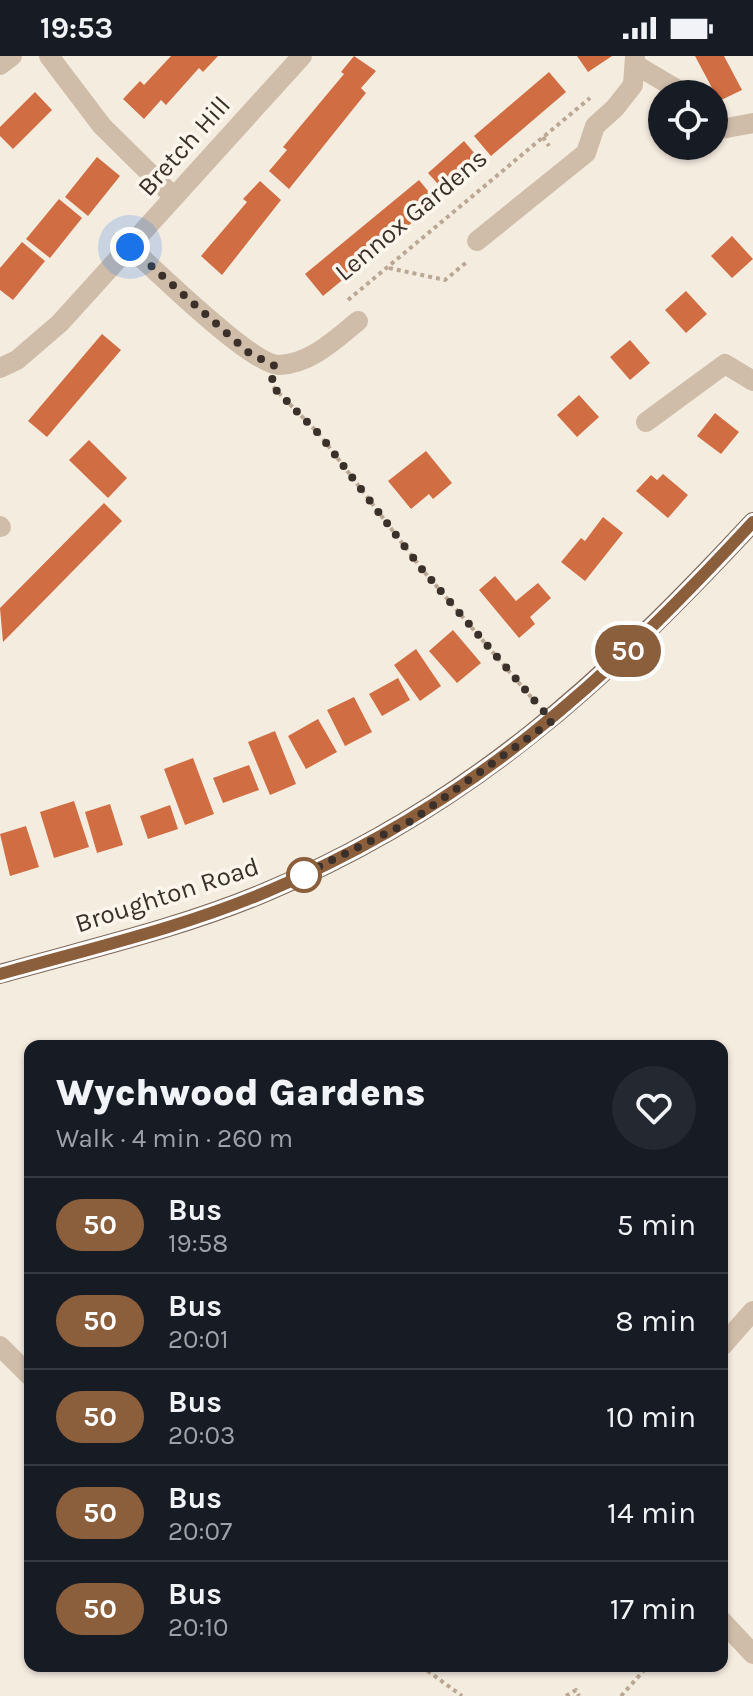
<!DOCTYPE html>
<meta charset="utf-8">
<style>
:root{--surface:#171b24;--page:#242831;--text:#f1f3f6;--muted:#9ea1a6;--line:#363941}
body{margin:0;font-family:Karla,sans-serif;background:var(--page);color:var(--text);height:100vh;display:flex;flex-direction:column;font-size:30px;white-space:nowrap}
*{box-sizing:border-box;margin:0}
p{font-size:26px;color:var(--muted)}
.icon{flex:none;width:44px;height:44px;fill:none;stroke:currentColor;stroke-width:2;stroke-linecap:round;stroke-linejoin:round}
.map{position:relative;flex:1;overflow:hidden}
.side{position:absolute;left:24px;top:984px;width:704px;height:632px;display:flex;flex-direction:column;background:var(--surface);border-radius:16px;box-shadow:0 2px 6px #0004}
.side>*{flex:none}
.badge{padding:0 16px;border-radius:26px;font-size:28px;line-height:52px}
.controls{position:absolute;left:648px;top:24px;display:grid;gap:16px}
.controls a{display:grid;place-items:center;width:80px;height:80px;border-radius:50%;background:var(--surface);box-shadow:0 2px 6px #0004;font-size:40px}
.you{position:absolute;width:40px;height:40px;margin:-20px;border:6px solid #fff;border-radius:50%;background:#1a73e8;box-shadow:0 0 0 12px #1a73e833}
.map>.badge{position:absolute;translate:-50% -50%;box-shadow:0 0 0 4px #fff}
.round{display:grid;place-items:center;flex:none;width:84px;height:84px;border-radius:42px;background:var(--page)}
.headline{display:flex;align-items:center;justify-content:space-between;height:136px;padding:0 32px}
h1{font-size:38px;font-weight:800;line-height:60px}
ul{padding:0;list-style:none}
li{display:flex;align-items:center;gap:24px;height:96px;padding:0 32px;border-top:2px solid var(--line)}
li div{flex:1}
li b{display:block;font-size:30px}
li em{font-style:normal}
li .badge{min-width:88px;font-weight:700;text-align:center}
.status{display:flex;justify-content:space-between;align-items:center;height:56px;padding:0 40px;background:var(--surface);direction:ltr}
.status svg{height:22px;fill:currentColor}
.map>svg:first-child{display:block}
.building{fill:#d16d42}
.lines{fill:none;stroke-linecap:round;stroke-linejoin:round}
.path{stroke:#bba793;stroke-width:4;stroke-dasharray:4 4;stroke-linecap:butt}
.minor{stroke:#cfbdaa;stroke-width:20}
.major{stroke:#7f695a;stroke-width:20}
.line-casing{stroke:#fff;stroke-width:18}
.line{stroke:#8b5e3c;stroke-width:12}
.walk{stroke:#3c312a;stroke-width:8;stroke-dasharray:0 14.4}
.stop-dot{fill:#fff;stroke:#8b5e3c;stroke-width:4}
.labels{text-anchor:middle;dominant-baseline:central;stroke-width:7;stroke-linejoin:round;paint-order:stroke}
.street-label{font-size:26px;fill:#3c312a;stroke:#fcf6ed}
</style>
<div class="status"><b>19:53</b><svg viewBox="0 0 49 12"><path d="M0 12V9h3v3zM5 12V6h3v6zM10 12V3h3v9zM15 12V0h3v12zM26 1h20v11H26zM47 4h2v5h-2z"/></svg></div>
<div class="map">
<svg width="753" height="1640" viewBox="0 0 753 1640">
<rect width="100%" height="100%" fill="#f5ece0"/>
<g class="building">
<polygon points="171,0 218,0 203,16 199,12 166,49 161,44 144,63 123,43 140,25 144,29"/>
<polygon points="354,0 376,15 361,32 366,37 289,133 269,115 287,94 283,91 344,18 341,16"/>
<polygon points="577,0 612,0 588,16"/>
<polygon points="695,0 724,0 742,34 719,45"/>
<polygon points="549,16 566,36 491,100 474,80"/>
<polygon points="35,36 52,54 13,93 0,80 0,71"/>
<polygon points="464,85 482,106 447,138 428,117"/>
<polygon points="97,101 120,120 88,160 65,141"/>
<polygon points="419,124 437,146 323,240 305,218"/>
<polygon points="260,125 281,144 222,219 201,200 247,146 243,143"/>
<polygon points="59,143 82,162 50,202 26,183"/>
<polygon points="732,180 753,203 732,222 711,200"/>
<polygon points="22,186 45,205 13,244 0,234 0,212"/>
<polygon points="686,235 707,258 686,277 665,254"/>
<polygon points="102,278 121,294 47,381 28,365"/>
<polygon points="630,284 650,307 630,324 610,301"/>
<polygon points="579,339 599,361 577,381 557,359"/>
<polygon points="715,357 739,376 721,398 697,380"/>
<polygon points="89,384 127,422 108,442 69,404"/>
<polygon points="426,395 452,427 433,443 429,438 411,453 388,425"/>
<polygon points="663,418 688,439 668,462 636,435 651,419 657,424"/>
<polygon points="104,447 122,465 3,586 0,552"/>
<polygon points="603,461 623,477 585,525 561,506 581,482 585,485"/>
<polygon points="495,520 516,545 538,527 551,542 530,561 535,568 519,582 479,534"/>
<polygon points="453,574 481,607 457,627 429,595"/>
<polygon points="416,593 441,630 420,645 394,609"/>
<polygon points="398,622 410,644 382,660 369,638"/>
<polygon points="354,641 372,676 345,690 327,654"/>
<polygon points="318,663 337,696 306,713 288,680"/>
<polygon points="275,675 296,728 270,739 248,686"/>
<polygon points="193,702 214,758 185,769 164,713"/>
<polygon points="249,709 259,734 223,747 213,722"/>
<polygon points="74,745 89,791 54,802 40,756"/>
<polygon points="110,748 123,789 97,797 85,756"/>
<polygon points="170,749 178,773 148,783 140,760"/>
<polygon points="26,770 39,811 10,820 0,778"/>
</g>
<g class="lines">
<g class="path">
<polyline points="543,81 549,90"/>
<polyline points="389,212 445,224 468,205"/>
<polyline points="348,244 590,42"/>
<polyline points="273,331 320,379 421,512 536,647"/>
<polyline points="421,1610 462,1640"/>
<polyline points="566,1640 576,1634 579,1640"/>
<polyline points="621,1640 648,1610"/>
</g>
<g class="minor">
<polyline points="49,0 102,70 173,140"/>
<polyline points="0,9 12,0"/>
<polyline points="636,9 685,38"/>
<polyline points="714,66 721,73 753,67"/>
<polyline points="477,185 586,97 595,70 615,52 633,29 635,0"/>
<path d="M130 191C154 213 253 310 279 309 310 308 335 284 358 265"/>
<polyline points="0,312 17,304 60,267 302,0"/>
<polyline points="646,366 725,308 753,325"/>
<polyline points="0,470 1,471"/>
<polyline points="0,1290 30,1320"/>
<polyline points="722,1290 753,1255"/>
<polyline points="722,1565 753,1598"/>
</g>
<path class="major" d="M0 918C88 893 181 872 266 836 469 751 605 625 753 466"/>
</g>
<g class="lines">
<defs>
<path id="line" d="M0 918C88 893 181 872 266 836 469 751 605 626 753 466"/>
</defs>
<use href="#line" class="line-casing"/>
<use href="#line" class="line"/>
<polyline class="walk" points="130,191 249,297 275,310 271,329 320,379 421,512 552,665 411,765 292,824 304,819"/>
</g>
<circle class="stop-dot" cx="304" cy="819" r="16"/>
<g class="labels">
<g class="street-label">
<text transform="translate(184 90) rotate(-48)">Bretch Hill</text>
<text transform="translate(411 159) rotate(-40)">Lennox Gardens</text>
<text transform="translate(167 839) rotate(-18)">Broughton Road</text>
</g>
</g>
</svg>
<div class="controls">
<a><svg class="icon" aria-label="locate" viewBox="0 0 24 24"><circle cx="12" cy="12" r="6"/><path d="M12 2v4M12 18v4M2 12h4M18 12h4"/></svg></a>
</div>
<div class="you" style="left:130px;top:191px"></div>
<b class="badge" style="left:628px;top:595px;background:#8b5e3c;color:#fff">50</b>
<section class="side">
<div class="headline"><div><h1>Wychwood Gardens</h1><p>Walk · 4 min · 260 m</p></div><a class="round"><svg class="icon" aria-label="heart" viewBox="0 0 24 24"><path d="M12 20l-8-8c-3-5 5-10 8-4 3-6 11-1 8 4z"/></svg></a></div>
<ul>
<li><span class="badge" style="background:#8b5e3c;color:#fff">50</span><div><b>Bus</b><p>19:58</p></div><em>5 min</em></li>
<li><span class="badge" style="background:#8b5e3c;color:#fff">50</span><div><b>Bus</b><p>20:01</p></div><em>8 min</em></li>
<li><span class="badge" style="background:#8b5e3c;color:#fff">50</span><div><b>Bus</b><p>20:03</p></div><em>10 min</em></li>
<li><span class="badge" style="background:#8b5e3c;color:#fff">50</span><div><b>Bus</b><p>20:07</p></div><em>14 min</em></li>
<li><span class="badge" style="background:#8b5e3c;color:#fff">50</span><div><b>Bus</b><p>20:10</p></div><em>17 min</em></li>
</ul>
</section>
</div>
